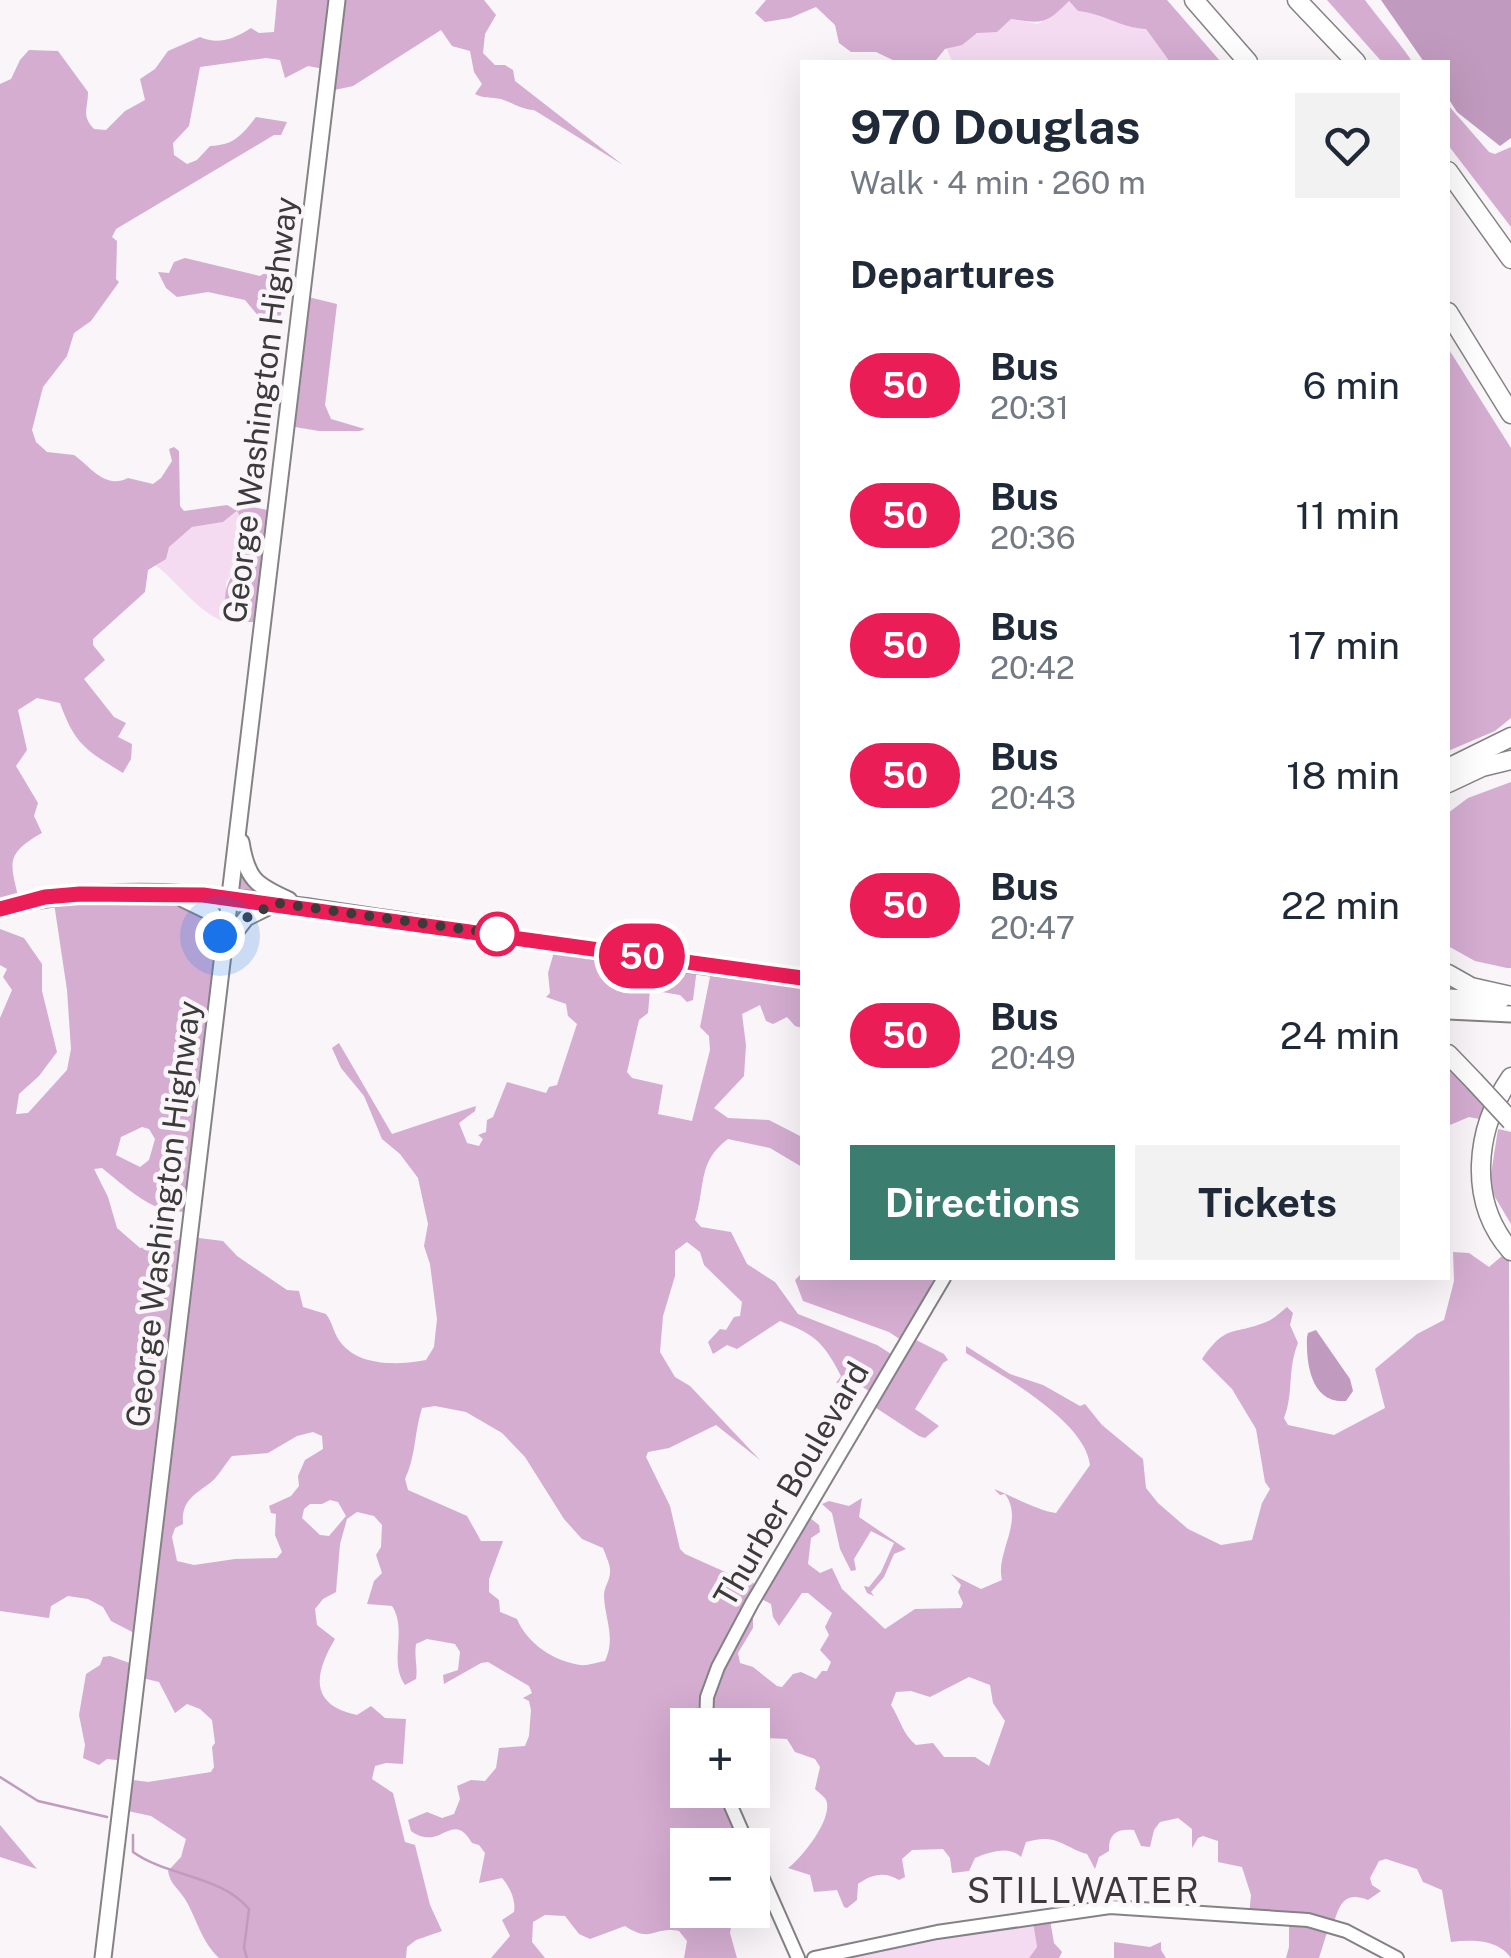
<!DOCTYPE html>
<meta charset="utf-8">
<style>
:root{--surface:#fff;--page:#f2f2f3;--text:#1f2937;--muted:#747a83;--accent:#3b7e70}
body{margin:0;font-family:"Public Sans",sans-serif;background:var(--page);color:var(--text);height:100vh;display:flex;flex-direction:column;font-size:38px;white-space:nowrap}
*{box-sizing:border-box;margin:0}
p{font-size:32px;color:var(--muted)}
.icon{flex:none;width:55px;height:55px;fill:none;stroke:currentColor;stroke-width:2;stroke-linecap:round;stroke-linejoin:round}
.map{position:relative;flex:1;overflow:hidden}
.details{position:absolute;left:800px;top:60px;width:650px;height:1220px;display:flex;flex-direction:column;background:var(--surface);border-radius:0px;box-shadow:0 10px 40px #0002}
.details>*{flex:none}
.badge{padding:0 20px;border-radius:32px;font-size:35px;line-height:65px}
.controls{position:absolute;left:670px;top:1708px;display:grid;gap:20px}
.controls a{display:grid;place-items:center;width:100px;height:100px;border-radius:0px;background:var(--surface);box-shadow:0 10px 40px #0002;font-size:50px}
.you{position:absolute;width:50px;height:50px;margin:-25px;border:8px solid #fff;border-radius:50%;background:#1a73e8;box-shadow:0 0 0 15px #1a73e833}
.map>.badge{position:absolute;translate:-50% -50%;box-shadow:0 0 0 5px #fff}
h2{padding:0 50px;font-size:38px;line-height:90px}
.round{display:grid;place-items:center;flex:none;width:105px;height:105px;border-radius:0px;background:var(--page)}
.headline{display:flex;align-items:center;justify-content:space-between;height:170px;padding:0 50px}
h1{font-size:48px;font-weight:700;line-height:75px}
.button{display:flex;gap:20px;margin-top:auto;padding:20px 50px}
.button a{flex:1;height:115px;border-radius:0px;background:var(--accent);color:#fff;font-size:40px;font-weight:700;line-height:115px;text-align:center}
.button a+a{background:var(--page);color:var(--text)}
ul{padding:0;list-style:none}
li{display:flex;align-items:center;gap:30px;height:130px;padding:0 50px}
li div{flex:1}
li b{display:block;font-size:38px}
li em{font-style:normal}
li .badge{min-width:110px;font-weight:700;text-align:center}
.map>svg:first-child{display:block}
.green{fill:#f4dbf2}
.forest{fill:#d4add1;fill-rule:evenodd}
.water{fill:#c19bbf}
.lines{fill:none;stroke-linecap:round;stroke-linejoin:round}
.stream{stroke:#c19bbf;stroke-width:2.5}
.minor-casing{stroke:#858285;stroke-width:16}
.major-casing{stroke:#858285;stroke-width:19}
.highway-casing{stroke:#858285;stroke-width:21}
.minor{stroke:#fff;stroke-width:12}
.major{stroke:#fff;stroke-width:15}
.highway{stroke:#fff;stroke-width:18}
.highway-bridge-casing{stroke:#858285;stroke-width:21;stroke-linecap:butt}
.highway-bridge{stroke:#fff;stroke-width:18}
.line-casing{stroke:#fff;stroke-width:22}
.line{stroke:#ea1d57;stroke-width:15}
.walk{stroke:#3c3b3c;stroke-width:10;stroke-dasharray:0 18}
.stop-dot{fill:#fff;stroke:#ea1d57;stroke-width:5}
.labels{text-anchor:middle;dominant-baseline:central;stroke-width:9;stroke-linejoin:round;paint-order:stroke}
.street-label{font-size:32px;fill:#3c3b3c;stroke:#f9f5f8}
.neighbourhood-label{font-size:35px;letter-spacing:2.5px;fill:#3d3a3d;stroke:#f9f5f8}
</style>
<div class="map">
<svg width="1511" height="1958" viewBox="0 0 1511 1958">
<rect width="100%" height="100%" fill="#f9f5f8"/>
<g class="green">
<path d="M1069 1 1078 11C1105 14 1122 28 1146 29L1170 62H952L947 49C961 45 968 36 979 33 998 27 994 34 1011 19L1038 24Z"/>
<path d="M238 511 246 524 238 548 240 563 226 582 227 622 230 623C200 617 178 581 155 565L165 559 168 547 192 527 223 522Z"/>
<polygon points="1032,1916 1037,1947 1029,1958 820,1958"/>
</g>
<g class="forest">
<path d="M277 0H484L496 15 485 34 483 53 495 65H505L513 70 515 81 623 165 534 110C521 109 513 103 501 99 491 97 484 99 475 94L482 84 474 72 470 51 452 46 441 30 353 86 330 91 329 70 308 66 285 78 280 60 266 58 200 67 189 126 173 143 174 155 187 164 197 160 210 146C234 145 241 136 256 117L287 122 281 135H274L116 229 112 237 117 241 116 279 119 282 91 321 74 333 67 356 43 387 32 430 36 442 47 452 74 455C90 466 105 490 128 478L153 484 161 478 172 461 169 449 174 447 179 451 180 506 184 511 227 505 238 511 248 506 277 512 264 622H227C223 596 224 585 240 563L238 548 245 524 237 511 223 522 192 527 169 547 166 559 148 570 145 592 93 639V645L105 660 84 679 114 717 126 723 118 737 132 744 131 759 123 773C86 750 75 745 60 703L37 698 18 710 27 750 16 766 38 803 34 816 42 833C0 856 13 867 20 906L0 911V84L11 79 20 60 29 50 58 51 88 92C88 109 81 116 94 129L106 130 125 111 145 100 140 79 155 69 168 51 200 37C218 45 234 39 251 28L259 33 274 32Z"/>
<path d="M766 0H1167L1221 62H1170L1146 29C1121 28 1105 14 1078 11L1069 1C1046 24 1043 24 1011 19L997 32 977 33 962 45 945 49 936 60 897 62 876 52H851L839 43 835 25 816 7 790 18 765 22 755 13Z"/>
<path d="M1327 0H1365C1374 13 1409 54 1412 62H1382Z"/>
<polygon points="1448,105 1489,152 1495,154 1511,147 1511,227 1448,145"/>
<polygon points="185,258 260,276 273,268 283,274 286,299 279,320 260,318 245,300 208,292 177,297 166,288 158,272 169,273 174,262"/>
<polygon points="304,296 337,304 325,405 331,419 365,429 360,431 319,431 289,426"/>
<polygon points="1448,348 1511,448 1511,718 1495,731 1448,751"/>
<polygon points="1511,782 1511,968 1507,968 1475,961 1448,946 1448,813 1468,798"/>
<path d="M236 851 271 892 225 950 193 1209C161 1222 126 1187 102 1168L94 1169 108 1197 117 1228 140 1248 191 1237 223 1241 237 1256 287 1290 299 1291 303 1307 326 1314C333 1323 334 1335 341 1343 360 1367 400 1365 426 1360L434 1347 437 1319 430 1264 424 1246 428 1224 418 1178 400 1154 382 1139 364 1096 341 1068 332 1048 339 1043 392 1134 476 1106 475 1111 459 1123 467 1143 479 1146 483 1139 478 1135 486 1132 487 1120 493 1117 507 1082 546 1093 549 1087 557 1085 577 1024 568 1016 566 1004 546 997 550 993 548 973 556 945 697 968 693 1000 687 1002 680 995 650 990 648 1013 639 1020 627 1072 632 1078 663 1085 658 1114 692 1121 710 1050 709 1036 700 1027 712 967 802 977V1028L795 1026 787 1017 773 1024 766 1021 760 1005 742 1014 746 1045 744 1076 714 1108 728 1118 769 1120 802 1137V1167L770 1148 728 1139C697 1162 706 1185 695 1220L701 1227 731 1232 747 1264 775 1282 798 1314 877 1345 896 1357 904 1342 889 1332 803 1301 795 1280 802 1273V1278H943L910 1337 944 1354 948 1360 943 1363 915 1409 939 1426 925 1438 919 1436 870 1404 873 1394 860 1385 836 1383 841 1376C823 1341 814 1334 780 1321L737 1349 727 1345 713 1354 708 1342 720 1329 726 1330 734 1317 740 1316 742 1302 704 1265 700 1252 687 1242 675 1251V1276L663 1316 660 1352 675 1377 690 1386 760 1460 716 1425 669 1448 648 1452 646 1457 670 1506 680 1549 685 1554 732 1575 740 1572 759 1588 805 1514 819 1525 820 1532 811 1538 808 1564 820 1573 832 1568 842 1589 885 1629 915 1609 961 1608 963 1603 958 1592 961 1585 951 1574 981 1589 1002 1580C995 1553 1025 1521 1005 1494L1000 1495 994 1489C1012 1496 1039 1511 1056 1513L1090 1465C1085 1420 999 1374 966 1353V1346L1010 1374 1043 1385 1080 1406 1085 1404 1102 1425 1143 1459 1146 1488 1158 1503 1188 1529 1221 1545 1252 1540 1262 1503 1270 1489 1265 1482 1256 1429 1232 1389 1202 1359C1227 1323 1232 1336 1266 1322 1274 1319 1281 1312 1287 1307L1293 1313 1290 1325 1298 1343C1287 1370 1294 1393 1284 1418L1288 1425 1334 1435 1385 1408 1375 1369 1417 1334 1444 1320 1454 1281 1453 1252 1469 1253 1489 1267 1509 1250 1511 1958C1499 1940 1474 1939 1451 1942L1442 1890 1423 1882 1417 1869 1386 1859 1379 1861 1370 1878 1372 1885 1381 1891 1368 1900C1344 1891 1340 1904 1333 1925L1329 1926 1319 1958H1286L1289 1947V1919L1249 1916 1251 1895 1242 1867 1218 1862V1841L1203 1836 1198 1838 1192 1848V1829L1178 1818 1160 1822 1154 1830 1150 1847 1141 1846 1134 1830C1117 1828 1108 1834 1109 1851L1099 1857 1095 1869 1087 1854C1061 1846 1057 1833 1026 1842L1021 1857C1009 1845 989 1852 975 1858L969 1871 952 1873 950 1858 943 1849 912 1850 902 1859 905 1877 899 1880C885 1871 871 1874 858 1884L857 1900 847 1908 844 1907 837 1890 814 1892 810 1875 788 1868C801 1859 834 1818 826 1800 825 1797 817 1791 815 1789L820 1767 815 1759 795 1752 787 1739 766 1738 753 1743 752 1725H688V1790H724L748 1845H688V1910H752L753 1856 773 1904 732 1921 730 1933 737 1958H684L687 1941 679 1931C653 1926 652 1944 625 1926L590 1939 579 1934 565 1916 545 1915 533 1922 532 1942 545 1958H491L510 1936 502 1920 514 1912C516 1900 510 1887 502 1878L479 1883 485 1853 479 1845 472 1843C452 1808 441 1853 411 1831L408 1820 427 1812 442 1818 454 1814 460 1799 457 1786 471 1780 485 1781 496 1768 499 1748 525 1746 529 1736 531 1710 529 1701 523 1698 532 1693 529 1686 488 1662 481 1663 444 1684 443 1675 458 1670 460 1652 455 1644 427 1639 416 1644C414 1657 418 1667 416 1679L405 1685C388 1661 408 1630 392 1606L367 1604 374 1581 382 1573 376 1555 381 1547 382 1525 374 1516 357 1512 347 1519 340 1544 336 1592 323 1599 315 1609 317 1625 335 1639C314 1674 309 1705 357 1715L371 1706 385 1718 406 1719 403 1764 386 1763 375 1766 372 1779 393 1793 405 1842 415 1845 430 1905 442 1931 416 1940 407 1947 406 1958H219C201 1941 197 1919 185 1899 178 1888 170 1884 168 1871L181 1857 186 1839 151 1816 123 1810 126 1779 148 1782 211 1772 214 1767 212 1747 215 1743 212 1720 200 1709 187 1704 175 1713 159 1682 138 1677 127 1761 107 1759 99 1765 83 1758 85 1745 79 1715 86 1674 100 1665 103 1657 110 1656 138 1666 142 1637 111 1621 103 1607 88 1599 68 1596 51 1606 49 1618 0 1611V1018L12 990 3 977 7 969 0 965V929L24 938 42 964V991L57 1052 39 1076 19 1094 16 1114 28 1113 67 1070 71 1049 67 990 54 903 230 897ZM142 1127 149 1129 155 1139 149 1160 140 1167 116 1155 121 1137ZM435 1406 466 1412 502 1433 525 1457 564 1519 582 1539 603 1548C605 1554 611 1565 610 1572 610 1581 604 1586 604 1596 605 1620 616 1638 605 1661 598 1662 587 1666 580 1665 553 1661 527 1643 517 1619L500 1612 499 1600 489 1592V1579L503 1541H481L467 1516 408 1490 405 1479C416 1456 414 1433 422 1408ZM313 1432 322 1436 323 1449 305 1460 298 1476 299 1486 291 1496 269 1506 271 1513 276 1514 275 1535 282 1552 277 1558 235 1559 194 1565 177 1561 172 1537 175 1528 183 1524C181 1501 194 1495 210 1483 218 1477 225 1464 232 1456L268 1453 297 1436ZM330 1500 338 1502 346 1516 329 1536 320 1535 302 1518 304 1509 310 1504H322ZM802 1593H808L832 1613 825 1627 829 1635 820 1650 831 1662 827 1671H822L816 1679 801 1672 793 1674 782 1687 777 1686 753 1667 740 1663 738 1653 753 1628V1619L746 1614 756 1596 771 1604 773 1617 779 1626ZM969 1677 990 1685 993 1703 1005 1721 989 1766 975 1757H944L933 1743 916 1745C903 1735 900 1719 891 1705L896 1692 911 1691 930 1697Z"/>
<polygon points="1448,1056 1495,1106 1489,1121 1469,1117 1450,1125"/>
<polygon points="1498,1129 1511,1132 1511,1224 1489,1187"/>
<polygon points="862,1498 859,1517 906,1549 894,1554 884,1577 871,1592 874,1596 867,1593 864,1586 869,1587 881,1572 894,1543 871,1531 854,1559 856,1570 851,1571 840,1549 832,1513 822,1504 829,1501 849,1506"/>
<polygon points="0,1825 37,1869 0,1857"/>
<polygon points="1049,1914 1054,1943 1062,1952 1059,1958 1029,1958 1037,1947 1032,1916"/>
<polygon points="1114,1942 1150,1947 1161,1942 1161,1950 1166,1958 1114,1958"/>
</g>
<g class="water">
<polygon points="1381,0 1511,0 1511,138 1500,146 1457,112 1448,98 1448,62 1424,62"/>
<path d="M1316 1330 1350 1379 1353 1391 1346 1401C1311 1404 1306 1364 1307 1337L1308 1333Z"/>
</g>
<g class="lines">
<g class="stream">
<polyline points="0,1777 38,1801 107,1817"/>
<path d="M133 1835V1852C168 1877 220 1875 249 1909L244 1948 247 1958"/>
</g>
<defs>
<g id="minor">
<polyline points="706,1725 707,1697 718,1667 752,1603 944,1278"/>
<polyline points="724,1790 748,1845"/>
<polyline points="752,1854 798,1958"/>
<polyline points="814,1958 937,1932 1110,1907 1308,1920 1346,1931 1397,1958"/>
</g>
<g id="major">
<path d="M241 842C247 879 255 885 289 900"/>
<polyline points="183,899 212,913 220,935"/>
<path d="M0 909C121 876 260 899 383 918 522 939 662 963 802 978"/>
<polyline points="222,949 246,918 274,904"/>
<polyline points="1448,997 1502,1000"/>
<polyline points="1448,1011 1511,1014"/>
<polyline points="103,1958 337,0"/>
</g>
<g id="highway">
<polyline points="1194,0 1248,62"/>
<polyline points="1297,0 1356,62"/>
<polyline points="1448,171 1511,259"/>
<polyline points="1448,312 1511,414"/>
<polyline points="1448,768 1511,737"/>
<polyline points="1448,783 1482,767 1511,760"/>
<polyline points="1448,974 1471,987 1511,996"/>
<polyline points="1448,1054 1474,1081"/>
<path d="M1511 1077C1475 1129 1467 1201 1511 1251"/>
</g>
</defs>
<use href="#minor" class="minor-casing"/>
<use href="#major" class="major-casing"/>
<use href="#highway" class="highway-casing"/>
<use href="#minor" class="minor"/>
<use href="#major" class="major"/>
<use href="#highway" class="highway"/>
<defs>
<polyline id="highway-bridge" points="1474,1081 1511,1121"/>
</defs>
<use href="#highway-bridge" class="highway-bridge-casing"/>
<use href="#highway-bridge" class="highway-bridge"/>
</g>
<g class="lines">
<defs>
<polyline id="line" points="0,909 45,897 80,894 203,895 802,978"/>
</defs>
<use href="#line" class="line-casing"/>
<use href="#line" class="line"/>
<polyline class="walk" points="220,936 222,949 246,918 276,903 497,934"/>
</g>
<circle class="stop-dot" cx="497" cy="934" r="20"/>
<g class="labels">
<g class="street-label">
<text transform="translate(260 410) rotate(-83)">George Washington Highway</text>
<text transform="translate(163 1214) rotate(-83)">George Washington Highway</text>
<text transform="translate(791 1484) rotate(-60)">Thurber Boulevard</text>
</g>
<g class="neighbourhood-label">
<text x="1084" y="1890">STILLWATER</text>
</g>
</g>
</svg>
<div class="controls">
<a>+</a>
<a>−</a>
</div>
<div class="you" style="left:220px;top:936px"></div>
<b class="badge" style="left:642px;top:956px;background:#ea1d57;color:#fff">50</b>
<section class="details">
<div class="headline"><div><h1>970 Douglas</h1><p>Walk · 4 min · 260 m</p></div><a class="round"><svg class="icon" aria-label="heart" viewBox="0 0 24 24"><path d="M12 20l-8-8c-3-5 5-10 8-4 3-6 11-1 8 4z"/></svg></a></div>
<h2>Departures</h2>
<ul>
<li><span class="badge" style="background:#ea1d57;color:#fff">50</span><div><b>Bus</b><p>20:31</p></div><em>6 min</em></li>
<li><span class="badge" style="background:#ea1d57;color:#fff">50</span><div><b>Bus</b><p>20:36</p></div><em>11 min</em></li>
<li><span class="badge" style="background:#ea1d57;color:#fff">50</span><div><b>Bus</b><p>20:42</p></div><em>17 min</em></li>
<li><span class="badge" style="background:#ea1d57;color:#fff">50</span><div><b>Bus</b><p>20:43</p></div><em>18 min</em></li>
<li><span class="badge" style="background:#ea1d57;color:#fff">50</span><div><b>Bus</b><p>20:47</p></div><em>22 min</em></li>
<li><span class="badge" style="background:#ea1d57;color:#fff">50</span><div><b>Bus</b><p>20:49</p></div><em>24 min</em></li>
</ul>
<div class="button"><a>Directions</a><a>Tickets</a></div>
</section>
</div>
